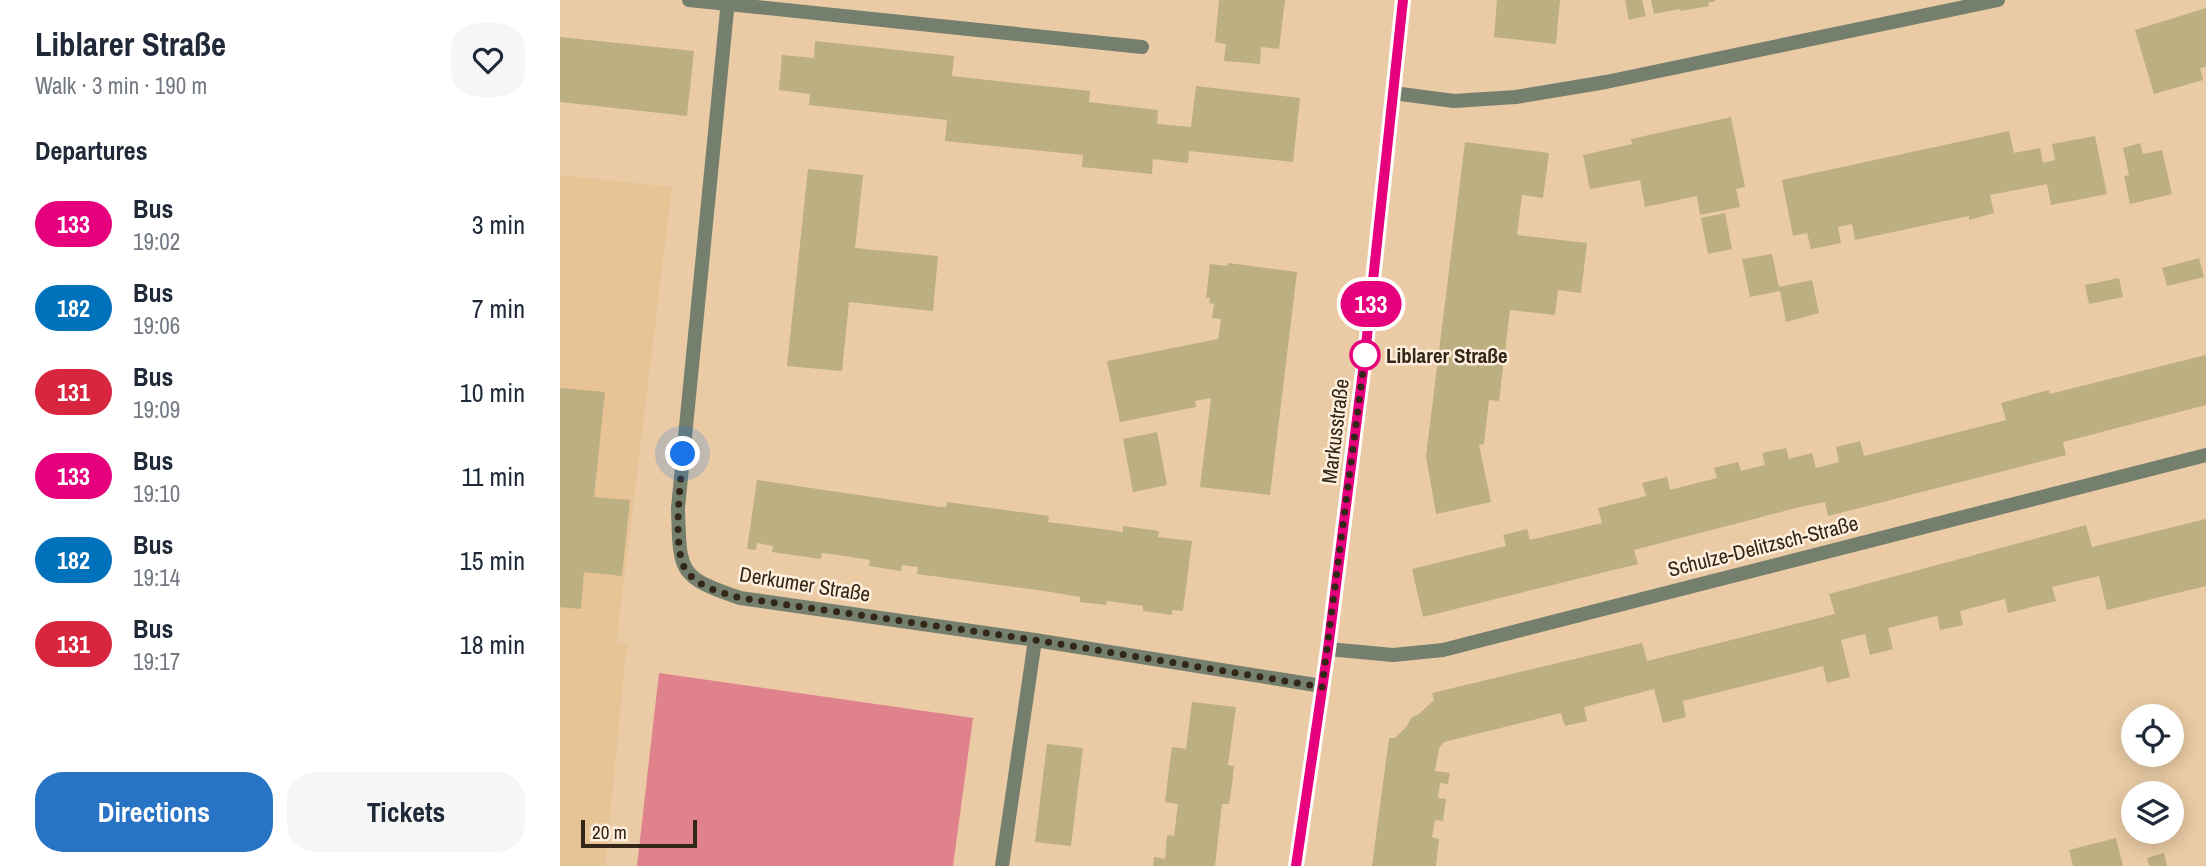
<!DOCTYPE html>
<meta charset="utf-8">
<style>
:root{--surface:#fff;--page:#f6f6f7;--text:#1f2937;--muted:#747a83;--accent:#2873c3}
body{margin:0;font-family:"Archivo Narrow",sans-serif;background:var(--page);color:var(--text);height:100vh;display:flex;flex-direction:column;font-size:26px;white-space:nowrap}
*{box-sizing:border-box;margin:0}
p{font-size:23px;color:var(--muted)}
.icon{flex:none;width:38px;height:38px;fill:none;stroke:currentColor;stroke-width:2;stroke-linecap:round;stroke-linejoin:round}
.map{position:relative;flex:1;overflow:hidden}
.details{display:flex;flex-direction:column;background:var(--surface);width:560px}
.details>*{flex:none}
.badge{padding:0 14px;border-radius:23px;font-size:24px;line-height:46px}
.tools{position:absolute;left:1561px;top:704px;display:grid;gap:14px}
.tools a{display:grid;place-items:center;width:63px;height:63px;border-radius:50%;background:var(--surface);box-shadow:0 4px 18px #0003;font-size:35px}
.scale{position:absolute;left:21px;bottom:18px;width:116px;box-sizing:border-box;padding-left:7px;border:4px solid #332718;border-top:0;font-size:19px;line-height:24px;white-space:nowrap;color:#332718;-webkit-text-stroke:5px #ffefdc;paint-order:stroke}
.you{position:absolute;width:35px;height:35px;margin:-18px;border:5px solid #fff;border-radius:50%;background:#1a73e8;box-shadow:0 0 0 10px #1a73e833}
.map>.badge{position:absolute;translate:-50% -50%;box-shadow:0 0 0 4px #fff}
h2{padding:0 35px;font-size:26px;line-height:63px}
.round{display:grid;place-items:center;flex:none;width:74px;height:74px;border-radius:28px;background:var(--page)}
.headline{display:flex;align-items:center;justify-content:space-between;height:119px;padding:0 35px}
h1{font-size:33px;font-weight:800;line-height:52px}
.primary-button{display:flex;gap:14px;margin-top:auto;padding:14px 35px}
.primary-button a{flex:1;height:80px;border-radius:28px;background:var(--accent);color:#fff;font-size:28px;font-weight:800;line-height:80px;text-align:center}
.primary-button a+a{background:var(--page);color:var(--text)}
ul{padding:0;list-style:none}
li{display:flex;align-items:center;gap:21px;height:84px;padding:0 35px}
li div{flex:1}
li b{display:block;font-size:26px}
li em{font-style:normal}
li .badge{min-width:77px;font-weight:700;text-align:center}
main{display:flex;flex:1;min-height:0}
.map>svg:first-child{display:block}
.built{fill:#e7c396}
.green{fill:#df828c}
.building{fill:#bcaf82}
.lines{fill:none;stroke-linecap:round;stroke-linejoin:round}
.lane{stroke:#757f6e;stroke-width:14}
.street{stroke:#757f6e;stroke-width:14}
.secondary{stroke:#4a5840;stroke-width:14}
.line-casing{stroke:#fff;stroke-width:16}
.line{stroke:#e6007e;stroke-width:10}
.walk{stroke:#332718;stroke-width:7;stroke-dasharray:0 12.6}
.stop-dot{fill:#fff;stroke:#e6007e;stroke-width:3.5}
.labels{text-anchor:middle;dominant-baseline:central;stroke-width:5;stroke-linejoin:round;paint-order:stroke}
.stop-label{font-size:21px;font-weight:bold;fill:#332718;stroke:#ffefdc;text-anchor:start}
.street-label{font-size:21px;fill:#332718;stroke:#ffefdc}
</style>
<main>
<section class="details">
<div class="headline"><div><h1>Liblarer Straße</h1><p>Walk · 3 min · 190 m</p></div><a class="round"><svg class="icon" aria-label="heart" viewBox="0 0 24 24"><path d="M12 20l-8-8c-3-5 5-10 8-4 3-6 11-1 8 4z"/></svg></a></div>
<h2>Departures</h2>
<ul>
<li><span class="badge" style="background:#e6007e;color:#fff">133</span><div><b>Bus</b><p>19:02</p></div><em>3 min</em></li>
<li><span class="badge" style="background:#0072bc;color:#fff">182</span><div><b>Bus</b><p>19:06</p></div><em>7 min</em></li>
<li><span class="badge" style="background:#d7263d;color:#fff">131</span><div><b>Bus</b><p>19:09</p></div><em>10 min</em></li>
<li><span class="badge" style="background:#e6007e;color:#fff">133</span><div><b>Bus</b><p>19:10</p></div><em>11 min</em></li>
<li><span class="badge" style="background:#0072bc;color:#fff">182</span><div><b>Bus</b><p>19:14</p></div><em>15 min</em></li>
<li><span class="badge" style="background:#d7263d;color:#fff">131</span><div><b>Bus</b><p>19:17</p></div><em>18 min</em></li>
</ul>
<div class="primary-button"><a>Directions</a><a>Tickets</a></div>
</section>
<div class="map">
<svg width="1646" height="866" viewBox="0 0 1646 866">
<rect width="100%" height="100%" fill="#eacba5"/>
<polygon class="built" points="0,175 112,187 59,621 57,644 67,643 45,866 0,866"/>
<polygon class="green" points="99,673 413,718 393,866 77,866"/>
<g class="building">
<polygon points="659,0 725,0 719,49 701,47 700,64 664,61 666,44 655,42"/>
<polygon points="937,0 1000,0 996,44 934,37"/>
<polygon points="1065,0 1082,0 1086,16 1069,20"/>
<polygon points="1091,0 1155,0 1156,1 1148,3 1149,6 1121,11 1120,9 1094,14"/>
<polygon points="1646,8 1646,67 1640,68 1643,80 1594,94 1575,30"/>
<polygon points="0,37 134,51 127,116 0,102"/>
<polygon points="255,41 394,56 392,76 530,91 529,102 598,110 597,124 631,127 636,86 740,98 733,162 629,151 628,163 593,159 592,174 522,167 523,155 385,141 387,120 249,105 250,94 219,90 222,55 254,58"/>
<polygon points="1171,117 1185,187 1176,189 1180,207 1140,215 1137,196 1085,207 1080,180 1030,189 1023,155 1072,144 1071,139"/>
<polygon points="1449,131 1454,153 1480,148 1483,163 1495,160 1492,144 1535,136 1547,194 1491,205 1487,184 1430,195 1434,213 1409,220 1409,216 1295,240 1292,224 1278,227 1281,243 1251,249 1247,233 1233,236 1222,180"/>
<polygon points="905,142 989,153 983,198 962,195 957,235 1027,243 1021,293 998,290 995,315 950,310 939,401 929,400 924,444 919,445 931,502 876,514 866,456"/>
<polygon points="1580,143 1583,154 1602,150 1612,194 1570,204 1564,176 1569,175 1563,148"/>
<polygon points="248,169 303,175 295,248 378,256 373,311 289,302 282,371 227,366"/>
<polygon points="1165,213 1172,249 1148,254 1141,218"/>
<polygon points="1212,254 1219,287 1252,280 1259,313 1226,322 1220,291 1190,297 1182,259"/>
<polygon points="1639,258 1644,277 1607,286 1602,268"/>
<polygon points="668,263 737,272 710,495 640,487 651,398 635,401 636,407 560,422 547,361 658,339 661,319 652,318 654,304 649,303 650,298 646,298 650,264 667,266"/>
<polygon points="1559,278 1563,297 1529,304 1525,285"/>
<polygon points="1646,355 1646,405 1503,442 1506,455 1268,516 1265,502 1240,507 1074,550 1078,564 863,617 852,569 946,546 943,535 967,529 970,540 1042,523 1038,508 1086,496 1082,483 1107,477 1110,490 1157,478 1154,468 1178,462 1181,471 1205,465 1202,453 1226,448 1229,459 1252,453 1256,468 1279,462 1276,447 1300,441 1304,456 1446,420 1441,403 1489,390 1490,394"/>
<polygon points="0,388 45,392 34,497 70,500 62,576 24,572 21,609 0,607"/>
<polygon points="597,432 607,485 573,492 563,439"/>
<polygon points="197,480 380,507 386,507 387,502 489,516 488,522 557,531 563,532 563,526 599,531 598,537 632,541 623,611 612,610 612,615 583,611 583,606 547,601 546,605 520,602 520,597 485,591 357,574 358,567 342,565 341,571 309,566 310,560 285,556 262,553 261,559 212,552 213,546 197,543 196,550 187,549"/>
<polygon points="1646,519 1646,586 1547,610 1539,576 1492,587 1496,601 1448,613 1445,599 1400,611 1403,625 1380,630 1377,616 1328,628 1333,649 1310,655 1305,634 1281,640 1290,677 1267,683 1263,666 1240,672 1123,701 1126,717 1103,723 1094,689 1024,707 1027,721 1005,726 1001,713 884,742 879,748 875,771 890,773 888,784 880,783 878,798 886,799 883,821 875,820 872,837 879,839 876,866 812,866 829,738 835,738 847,726 851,718 859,714 874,700 872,693 1082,643 1087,661 1275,614 1269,594 1526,525 1532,547"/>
<polygon points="632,702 676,707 668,765 674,766 672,785 669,804 662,804 655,866 593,866 594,857 605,859 607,835 614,836 618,804 605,802 608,777 612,747 626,749"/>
<polygon points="487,744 523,748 511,846 475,842"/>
<polygon points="1556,838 1563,866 1513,866 1509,850"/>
<polygon points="1604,853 1607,866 1589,866 1587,858"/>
</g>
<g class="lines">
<polyline class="lane" points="442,866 475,640"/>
<g class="street">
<polyline points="129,0 582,47"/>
<path d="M168 0 118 508C120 571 117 577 180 598L475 640 762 686"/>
<polyline points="833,93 894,101 956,97 1046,82 1438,0"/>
<polyline points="768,649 833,655 883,650 1646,455"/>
</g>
<polyline class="secondary" points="736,866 768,649 805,355 843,0"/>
</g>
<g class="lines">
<defs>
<polyline id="line" points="736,866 768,649 805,355 843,0"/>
</defs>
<use href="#line" class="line-casing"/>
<use href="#line" class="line"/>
<path class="walk" d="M123 454C121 480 111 552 127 572 140 588 161 592 180 598L475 640 762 687 805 355"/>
</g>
<circle class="stop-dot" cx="805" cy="355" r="14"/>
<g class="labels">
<g class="stop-label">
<text x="826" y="355">Liblarer Straße</text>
</g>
<g class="street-label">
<text transform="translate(775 431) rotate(-83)">Markusstraße</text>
<text transform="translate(1203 546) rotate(-14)">Schulze-Delitzsch-Straße</text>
<text transform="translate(245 584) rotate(9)">Derkumer Straße</text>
</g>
</g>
</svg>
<div class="tools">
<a><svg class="icon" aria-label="locate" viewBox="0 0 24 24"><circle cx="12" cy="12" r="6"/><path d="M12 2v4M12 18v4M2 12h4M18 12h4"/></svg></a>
<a><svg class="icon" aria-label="layers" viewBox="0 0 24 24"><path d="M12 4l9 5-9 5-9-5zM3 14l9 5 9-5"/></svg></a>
</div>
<div class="scale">20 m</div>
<div class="you" style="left:123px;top:454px"></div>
<b class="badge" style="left:811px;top:304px;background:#e6007e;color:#fff">133</b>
</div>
</main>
